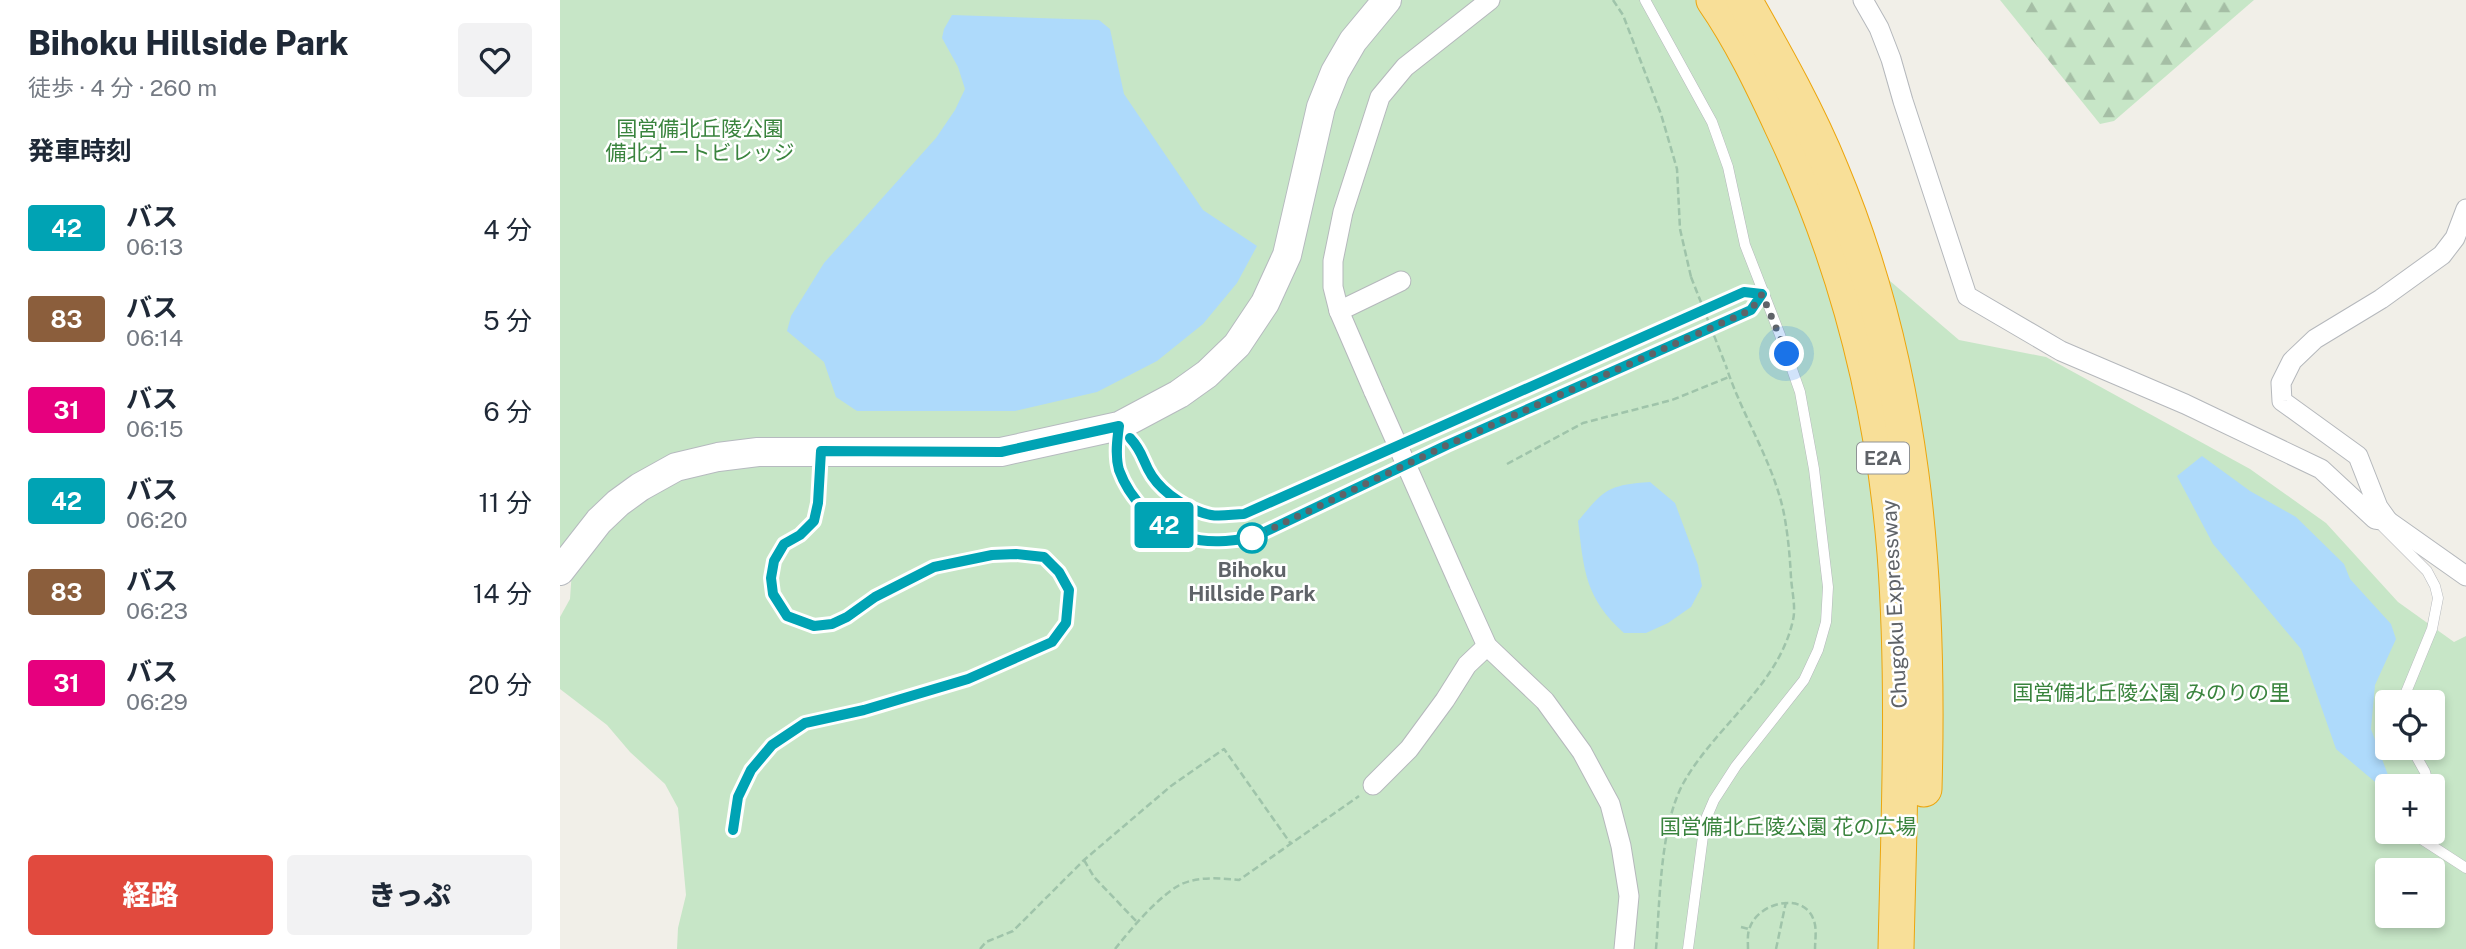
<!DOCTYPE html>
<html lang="ja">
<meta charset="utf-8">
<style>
:root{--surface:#fff;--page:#f2f2f3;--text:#1f2937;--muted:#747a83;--accent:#e14a3e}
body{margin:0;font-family:"Public Sans","Noto Sans JP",sans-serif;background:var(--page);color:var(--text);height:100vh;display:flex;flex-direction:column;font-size:26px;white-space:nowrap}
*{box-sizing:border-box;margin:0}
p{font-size:23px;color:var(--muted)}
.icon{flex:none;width:38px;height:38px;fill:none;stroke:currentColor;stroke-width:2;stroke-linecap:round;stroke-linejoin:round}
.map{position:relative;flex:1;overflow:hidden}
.drawer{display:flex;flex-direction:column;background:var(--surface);width:560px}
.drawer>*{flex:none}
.badge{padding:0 14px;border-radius:5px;font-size:24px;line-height:46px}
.tools{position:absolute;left:1815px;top:690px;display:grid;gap:14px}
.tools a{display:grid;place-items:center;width:70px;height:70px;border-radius:7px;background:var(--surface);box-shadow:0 4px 10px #0003;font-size:35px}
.you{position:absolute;width:35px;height:35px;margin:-18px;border:5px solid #fff;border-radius:50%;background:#1a73e8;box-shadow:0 0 0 10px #1a73e833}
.map>.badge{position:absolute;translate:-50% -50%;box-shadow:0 0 0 4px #fff}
h2{padding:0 28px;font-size:26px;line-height:63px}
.round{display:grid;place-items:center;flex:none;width:74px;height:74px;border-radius:7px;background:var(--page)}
.headline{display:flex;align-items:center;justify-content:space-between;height:119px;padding:0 28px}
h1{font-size:33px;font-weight:800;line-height:52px}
.cta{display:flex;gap:14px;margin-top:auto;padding:14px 28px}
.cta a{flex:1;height:80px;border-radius:7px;background:var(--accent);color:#fff;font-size:28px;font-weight:800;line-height:80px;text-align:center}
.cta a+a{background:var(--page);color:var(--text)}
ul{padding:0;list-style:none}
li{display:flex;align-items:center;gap:21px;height:91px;padding:0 28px}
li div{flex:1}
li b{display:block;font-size:26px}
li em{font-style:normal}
li .badge{min-width:77px;font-weight:700;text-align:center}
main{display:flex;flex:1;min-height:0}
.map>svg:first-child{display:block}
.green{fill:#c7e6c7;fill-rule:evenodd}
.forest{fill:url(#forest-firs)}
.water{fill:#aedafb}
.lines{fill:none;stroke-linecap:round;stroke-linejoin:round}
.lane-casing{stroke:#b5b8bc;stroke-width:11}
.street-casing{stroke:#b5b8bc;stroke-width:21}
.secondary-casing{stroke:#b6babf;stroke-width:30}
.highway-casing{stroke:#eca50d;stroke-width:37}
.path{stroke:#9fc4aa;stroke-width:2.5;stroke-dasharray:7 3.5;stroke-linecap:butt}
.lane{stroke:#fff;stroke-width:10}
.street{stroke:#fff;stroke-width:19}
.secondary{stroke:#fff;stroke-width:28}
.highway{stroke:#f8df98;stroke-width:35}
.street-bridge-casing{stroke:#b5b8bc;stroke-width:21;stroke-linecap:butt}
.path-bridge{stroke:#9fc4aa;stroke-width:2.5;stroke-dasharray:7 3.5;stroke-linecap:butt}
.street-bridge{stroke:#fff;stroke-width:19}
.line-casing{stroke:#fff;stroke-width:16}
.line{stroke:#00a3b4;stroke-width:10}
.walk{stroke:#5f6368;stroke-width:7;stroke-dasharray:0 12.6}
.stop-dot{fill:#fff;stroke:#00a3b4;stroke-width:3.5}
.labels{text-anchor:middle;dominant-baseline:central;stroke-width:5;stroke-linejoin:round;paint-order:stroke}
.shield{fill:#fff;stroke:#8f9295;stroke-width:2}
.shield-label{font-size:19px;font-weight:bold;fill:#5f6368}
.park-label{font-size:21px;fill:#3a843e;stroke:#fff}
.stop-label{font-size:21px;font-weight:bold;fill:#5f6368;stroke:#fff}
.street-label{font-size:21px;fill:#5f6368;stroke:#fff}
</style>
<main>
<section class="drawer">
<div class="headline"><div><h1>Bihoku Hillside Park</h1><p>徒歩 · 4 分 · 260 m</p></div><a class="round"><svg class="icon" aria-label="heart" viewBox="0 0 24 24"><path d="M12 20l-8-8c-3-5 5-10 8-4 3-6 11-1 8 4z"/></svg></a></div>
<h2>発車時刻</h2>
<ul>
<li><span class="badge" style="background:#00a3b4;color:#fff">42</span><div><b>バス</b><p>06:13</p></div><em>4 分</em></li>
<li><span class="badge" style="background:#8b5e3c;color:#fff">83</span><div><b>バス</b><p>06:14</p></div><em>5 分</em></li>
<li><span class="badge" style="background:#e6007e;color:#fff">31</span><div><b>バス</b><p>06:15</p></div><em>6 分</em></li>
<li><span class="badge" style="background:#00a3b4;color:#fff">42</span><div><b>バス</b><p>06:20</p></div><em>11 分</em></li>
<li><span class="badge" style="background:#8b5e3c;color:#fff">83</span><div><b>バス</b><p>06:23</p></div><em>14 分</em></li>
<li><span class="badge" style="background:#e6007e;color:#fff">31</span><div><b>バス</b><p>06:29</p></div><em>20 分</em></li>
</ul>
<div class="cta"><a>経路</a><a>きっぷ</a></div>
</section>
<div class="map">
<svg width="1906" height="949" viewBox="0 0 1906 949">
<defs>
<pattern id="forest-firs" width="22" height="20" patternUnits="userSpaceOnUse" patternTransform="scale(1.75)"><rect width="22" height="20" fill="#c7e6c7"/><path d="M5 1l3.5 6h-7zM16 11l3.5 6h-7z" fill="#a5bea5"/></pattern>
</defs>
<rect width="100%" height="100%" fill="#f1efe8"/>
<path class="green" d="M0 0H1138L1194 93 1247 210 1399 340 1486 357 1690 469 1766 523 1838 602 1894 642 1906 636V949H117L118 928 126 895 118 808 105 784 70 752 47 725 0 689V617L10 599 14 540 0 558ZM1827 702H1872V747H1827ZM1827 786H1872V831H1827ZM1827 870H1872V915H1827Z"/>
<polygon class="forest" points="1440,0 1694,0 1554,121 1540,124"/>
<g class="water">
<polygon points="392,15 539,20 550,29 564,94 643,210 697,246 677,283 643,324 597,361 537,392 455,411 297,411 276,397 264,362 227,331 231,316 264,263 376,138 395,110 405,89 398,67 382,38 384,29"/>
<polygon points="1642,456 1690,491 1736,517 1784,564 1790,579 1831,624 1836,639 1815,685 1811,729 1832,786 1827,786 1827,792 1776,749 1741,649 1653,544 1617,476"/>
<path d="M1090 482 1115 503 1138 565 1142 586 1131 607 1108 623 1086 633H1064C1025 598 1024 571 1018 521 1044 490 1047 485 1090 482Z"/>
</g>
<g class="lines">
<defs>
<g id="lane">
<polyline points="1085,0 1152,122 1168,167 1185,245 1220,335 1240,392 1254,469 1268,587 1266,622 1258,650 1244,680 1176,766 1154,800 1145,821 1128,949"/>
<polyline points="561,429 581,450 592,476 607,493 629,506 651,515 684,514 1184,292 1202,294"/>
<path d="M558 430C557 442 555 457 559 468 568 499 597 526 626 537 646 544 671 541 692 538L886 445 1191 310 1202 294"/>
<polyline points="1823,527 1867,571 1875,586 1878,598 1872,629 1842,702"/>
<polyline points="1851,747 1865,772 1869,786"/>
<polyline points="173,830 178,797 191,770 212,745 245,723 304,710 408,679 476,651 491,642 506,623 509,590 499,572 484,557 456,554 432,554 375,567 315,597 287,617 272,624 254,626 227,616 213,594 211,578 214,561 224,544 240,535 254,521 258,504 261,455"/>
<polyline points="1849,831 1906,868"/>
</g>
<g id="street">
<polyline points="1303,0 1319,28 1331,59 1343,101 1407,296 1501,351 1625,404 1761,469 1815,519 1828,521 1818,507 1798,456 1722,401 1721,383 1732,361 1755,339 1821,299 1882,255 1895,238 1906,209"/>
<polyline points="779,311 841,281"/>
<polyline points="814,392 779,311 773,287 773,261 783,212 820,97 845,67 930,0"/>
<polyline points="1828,521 1906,576"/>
<polyline points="899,584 927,646 985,701 1022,752 1050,804 1061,846 1069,896 1064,949"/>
<polyline points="813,785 849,749 885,700 907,665 927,646"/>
</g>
<polyline id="secondary" points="0,571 39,521 58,503 80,487 116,467 158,457 198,452 441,452 559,426 619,394 647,374 677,345 705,303 727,255 761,107 775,72 793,41 827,0"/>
<g id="highway">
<path d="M1154 0C1181 39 1202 83 1222 126 1286 260 1323 404 1335 553 1345 684 1339 817 1336 949"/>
<path d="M1184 0C1215 55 1247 111 1271 170 1354 368 1370 576 1364 789"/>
</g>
</defs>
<use href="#lane" class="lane-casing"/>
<use href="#street" class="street-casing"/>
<use href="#secondary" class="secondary-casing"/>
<use href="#highway" class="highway-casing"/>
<g class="path">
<polyline points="1053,0 1063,15 1101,114 1117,169 1120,229 1131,277"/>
<polyline points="947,464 1023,423 1112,400 1169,377"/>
<polyline points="524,860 534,877 576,921"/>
<polyline points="1181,927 1189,929"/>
<polyline points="420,949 426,942 453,931 524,860 611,786 664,749 731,844"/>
<path d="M555 949C570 930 597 898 618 886 635 876 660 878 679 880L799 796"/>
<path d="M1096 949C1100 901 1100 824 1124 782 1155 727 1219 685 1233 620 1236 608 1232 591 1231 578 1230 557 1228 535 1224 514 1214 463 1182 416 1166 366"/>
<path d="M1188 949C1188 943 1187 933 1190 927 1199 902 1245 891 1254 921 1257 929 1255 941 1255 949"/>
<polyline points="1216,949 1226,902"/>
</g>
<use href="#lane" class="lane"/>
<use href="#street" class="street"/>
<use href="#secondary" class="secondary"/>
<use href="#highway" class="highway"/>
<defs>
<polyline id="street-bridge" points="814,392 899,584"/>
</defs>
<use href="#street-bridge" class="street-bridge-casing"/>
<polyline class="path-bridge" points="1131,277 1166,366"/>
<use href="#street-bridge" class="street-bridge"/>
</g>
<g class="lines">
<defs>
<path id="line" d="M173 830 178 797 191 770 212 745 245 723 304 710 408 679 492 642 506 623 509 590 499 572 484 557 456 554 432 555 374 567 315 597 287 617 272 624 254 626 227 616 213 594 211 578 214 561 224 544 240 535 254 521 258 503 261 451 441 452 559 426C557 440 555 456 559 470 570 500 597 527 627 537 647 544 671 541 692 538L887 445 1191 310 1202 294 1184 292 684 514C674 514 661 517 651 515 630 511 604 494 592 476 582 461 584 453 570 438"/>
</defs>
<use href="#line" class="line-casing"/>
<use href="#line" class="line"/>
<polyline class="walk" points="692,538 887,445 1191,310 1202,294 1227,354"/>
</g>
<circle class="stop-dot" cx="692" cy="538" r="14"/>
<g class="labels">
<rect class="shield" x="1297" y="442.5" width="52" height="31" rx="5"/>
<g class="shield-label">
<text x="1323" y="458">E2A</text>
</g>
<g class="park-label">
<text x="140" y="128">国営備北丘陵公園<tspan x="140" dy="24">備北オートビレッジ</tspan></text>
<text x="1591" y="692">国営備北丘陵公園 みのりの里</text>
<text x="1228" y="826">国営備北丘陵公園 花の広場</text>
</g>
<g class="stop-label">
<text x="692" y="569">Bihoku<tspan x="692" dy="24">Hillside Park</tspan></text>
</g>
<g class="street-label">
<text transform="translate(1334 604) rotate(-93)">Chugoku Expressway</text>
</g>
</g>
</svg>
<div class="tools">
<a><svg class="icon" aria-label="locate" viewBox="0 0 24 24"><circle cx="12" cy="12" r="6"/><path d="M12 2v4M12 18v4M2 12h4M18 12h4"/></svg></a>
<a>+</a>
<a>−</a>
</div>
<div class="you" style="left:1227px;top:354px"></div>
<b class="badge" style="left:604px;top:525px;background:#00a3b4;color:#fff">42</b>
</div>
</main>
